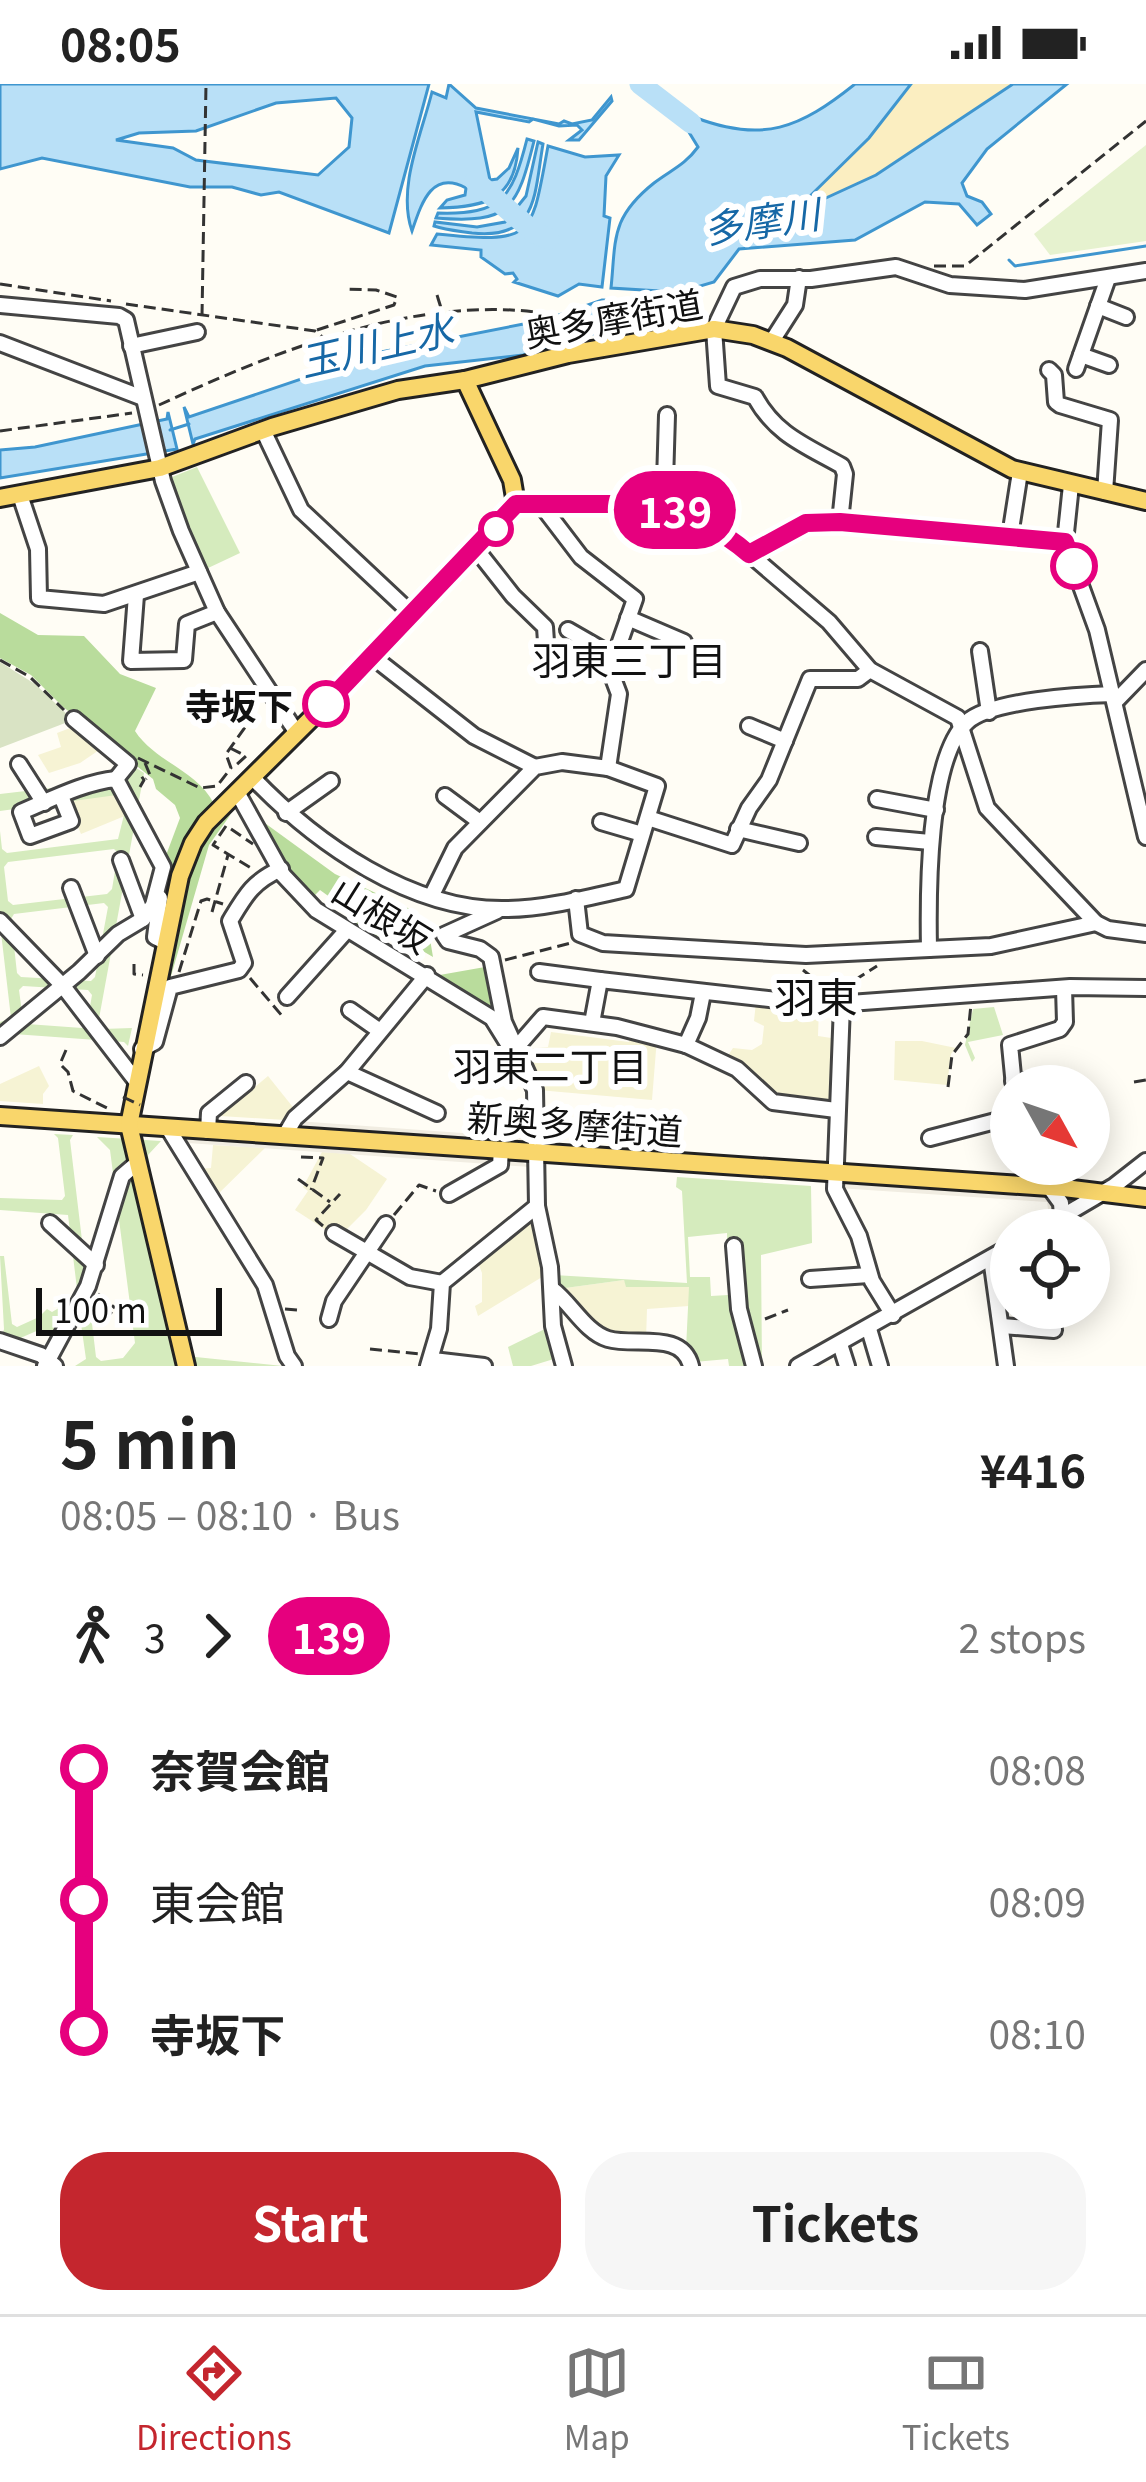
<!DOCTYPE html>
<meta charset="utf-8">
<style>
:root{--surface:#fff;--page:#f6f6f6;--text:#222;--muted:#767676;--line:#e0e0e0;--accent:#c4262e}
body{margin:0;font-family:Georgia,"Noto Sans JP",serif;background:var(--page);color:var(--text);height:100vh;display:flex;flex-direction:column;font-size:45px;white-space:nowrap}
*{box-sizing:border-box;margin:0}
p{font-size:39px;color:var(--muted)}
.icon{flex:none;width:66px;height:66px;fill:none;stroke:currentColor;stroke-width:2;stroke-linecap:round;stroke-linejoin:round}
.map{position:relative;height:1282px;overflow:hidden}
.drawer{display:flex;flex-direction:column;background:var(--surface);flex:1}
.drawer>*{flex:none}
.badge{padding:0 24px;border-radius:39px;font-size:42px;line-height:78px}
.needle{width:78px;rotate:130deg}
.tools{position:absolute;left:990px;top:981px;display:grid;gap:24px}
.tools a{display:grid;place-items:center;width:120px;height:120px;border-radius:50%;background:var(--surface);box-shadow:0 6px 30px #0003;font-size:60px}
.scale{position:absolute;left:36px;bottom:30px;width:186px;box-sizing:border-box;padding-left:12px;border:6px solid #111;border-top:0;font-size:33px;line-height:42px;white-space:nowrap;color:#111;-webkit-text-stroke:9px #fff;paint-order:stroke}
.map>.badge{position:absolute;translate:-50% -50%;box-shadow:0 0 0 6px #fff}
.legs{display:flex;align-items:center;gap:18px;height:132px;padding:0 60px;font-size:39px}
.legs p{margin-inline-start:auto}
.summary{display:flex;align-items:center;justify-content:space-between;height:204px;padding:0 60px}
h1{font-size:66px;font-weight:700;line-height:90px}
.button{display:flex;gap:24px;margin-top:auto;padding:24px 60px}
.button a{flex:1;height:138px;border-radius:48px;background:var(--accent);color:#fff;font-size:48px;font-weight:700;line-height:138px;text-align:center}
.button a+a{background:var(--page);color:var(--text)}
ul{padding:0 60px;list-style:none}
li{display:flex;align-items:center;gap:42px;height:132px;font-size:45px}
li i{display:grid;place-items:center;width:18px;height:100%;margin:0 15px;background:currentColor}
li i::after{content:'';width:30px;height:30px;margin:-15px;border:9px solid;border-radius:50%;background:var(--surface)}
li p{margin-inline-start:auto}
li:first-child i{background:linear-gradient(#0000 50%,currentColor 0)}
li:last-child i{background:linear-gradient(currentColor 50%,#0000 0)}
.status{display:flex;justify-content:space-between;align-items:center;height:84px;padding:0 60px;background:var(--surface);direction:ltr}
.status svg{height:33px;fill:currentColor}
.tab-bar{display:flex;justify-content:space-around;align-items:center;height:168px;border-top:3px solid var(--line);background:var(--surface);font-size:33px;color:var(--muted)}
.tab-bar a{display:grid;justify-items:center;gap:6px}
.tab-bar .on{color:var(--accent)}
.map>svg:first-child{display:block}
.farmland{fill:#f6f3d4}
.green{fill:#d5ebbd;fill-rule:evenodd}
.forest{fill:#b9dc9c}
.sand{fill:#fbeec1}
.cemetery{fill:#d9e3c4}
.pitch{fill:#e6f2cf}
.plaza{fill:#f1ede2}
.water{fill:#b9e0f7;stroke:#3f96cf;stroke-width:3;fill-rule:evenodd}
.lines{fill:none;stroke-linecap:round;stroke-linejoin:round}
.stream{stroke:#3f96cf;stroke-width:3}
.river{stroke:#b9e0f7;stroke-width:21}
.minor-casing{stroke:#444;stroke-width:20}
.major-casing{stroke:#222;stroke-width:22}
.path{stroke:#333;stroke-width:3;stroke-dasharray:12 6;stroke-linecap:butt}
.minor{stroke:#fff;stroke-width:14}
.major{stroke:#f9d66b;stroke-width:16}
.path-bridge{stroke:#333;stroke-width:3;stroke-dasharray:12 6;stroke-linecap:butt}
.line-1-casing{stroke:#fff;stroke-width:27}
.line-1{stroke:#e6007e;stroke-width:18}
.stop-1-dot{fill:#fff;stroke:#e6007e;stroke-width:6}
.labels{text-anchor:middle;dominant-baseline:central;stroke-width:12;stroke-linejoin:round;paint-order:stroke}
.street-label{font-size:36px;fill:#111;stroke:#fff}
.stop-label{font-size:36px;font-weight:bold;fill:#111;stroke:#fff;text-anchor:end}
.water-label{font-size:39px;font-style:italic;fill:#1768a6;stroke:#fff}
.neighbourhood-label{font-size:39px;fill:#111;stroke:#fff}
.quarter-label{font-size:42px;fill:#111;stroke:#fff}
</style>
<div class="status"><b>08:05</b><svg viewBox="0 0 49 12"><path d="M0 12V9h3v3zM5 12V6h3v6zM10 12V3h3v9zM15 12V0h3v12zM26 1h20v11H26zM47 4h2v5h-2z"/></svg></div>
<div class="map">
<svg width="1146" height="1282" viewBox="0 0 1146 1282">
<rect width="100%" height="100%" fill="#fffdf5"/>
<g class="farmland">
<polygon points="78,641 105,662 80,679 49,689 38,671 61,663 57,649"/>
<polygon points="108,698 132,729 81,750 68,719 70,713"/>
<polygon points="756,918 819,923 818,952 838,955 833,1018 829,1021 774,1014 725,976 733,964 752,966 762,960 764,942 754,937"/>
<polygon points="551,948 629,958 632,948 657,954 652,1016 538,1006 524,965 548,963"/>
<polygon points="895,957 922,957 956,964 951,970 947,1001 894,996"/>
<polygon points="39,982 49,1002 43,1010 43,1020 0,1017 0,1000"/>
<polygon points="268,992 296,1027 285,1036 220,1032"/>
<polygon points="213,1061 265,1064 213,1115 198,1085 211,1084"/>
<polygon points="322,1068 350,1070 387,1095 366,1126 341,1151 332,1150 295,1126 308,1107 303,1103"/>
<polygon points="533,1129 547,1190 478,1232 475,1222 482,1218 482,1189 477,1176"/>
<polygon points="624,1196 627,1203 690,1203 689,1222 647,1225 646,1256 601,1249 558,1205"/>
</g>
<g class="green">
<polygon points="197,383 240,469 206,485 188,449 172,393"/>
<path d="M133 682 144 689 98 940 102 945 132 944 128 962 124 958 0 949V938L11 934 0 840V747L2 765 7 769 118 755 128 715 124 710 0 727V710L128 695ZM114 765 118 769 112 805 107 810 13 821 8 817 4 783 8 778ZM104 819 108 823 95 893 91 897 21 893 17 889 11 835 14 830ZM23 902 88 906 92 911 87 940 82 944 27 940 23 936 19 906Z"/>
<polygon points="994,923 1003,951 968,958 975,974 972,978 965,961 973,925"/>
<polygon points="54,1050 73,1051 70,1056 96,1273 101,1277 123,1274 135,1259 110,1066 97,1053 161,1057 148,1071 172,1260 186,1272 283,1282 75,1282 86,1275 80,1233 76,1230 53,1254 41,1245 0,1263 4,1245 0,1172 4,1172 12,1240 17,1243 39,1233 47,1225 52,1228 78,1213 68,1131 0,1126 0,1114 62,1116 65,1112 58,1054"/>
<path d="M677 1093 811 1102 812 1159 761 1171 762 1282H729L728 1275 694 1278 686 1265 689 1203H626L624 1196 558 1205 554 1191 687 1199 682 1107 676 1103ZM727 1149 728 1211 711 1212 710 1193H690L688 1153Z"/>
<polygon points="549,1243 557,1274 531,1282 513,1282 508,1263"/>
</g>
<g class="forest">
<path d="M0 529 38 551 84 552 120 590 156 604 135 647C155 678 197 686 214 720 187 749 174 780 166 818L165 774 180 734 175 721 156 705 153 695 62 622 31 591 0 574Z"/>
<path d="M231 730 209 761 169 899 164 900C177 842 181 769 231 730Z"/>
<polygon points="262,737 335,790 410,825 408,833 428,843 433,873 409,859 378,850 375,857 347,841 353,830 320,806 310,816 299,805 260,740"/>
<polygon points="485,883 494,931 434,892"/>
</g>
<polygon class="sand" points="911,0 1013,0 876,91 815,119 805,116 869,54"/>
<polygon class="cemetery" points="0,578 35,600 73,636 0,664"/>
<polygon class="pitch" points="1146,61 1146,157 1050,171 1034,150"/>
<g class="plaza">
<polygon points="297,1037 531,1054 526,1058 301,1042"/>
<polygon points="187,1055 521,1078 531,1083 188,1059 185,1062 182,1059"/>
<polygon points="842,1099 1046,1113 1053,1115 1057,1127 1054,1131 1025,1146 1049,1132 1047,1118 838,1104"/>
</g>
<g class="water">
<path d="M0 0H429L389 149 279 108 261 111 232 103H190L42 74 0 85ZM336 14 352 34 349 63 318 91 196 76 173 64 116 56 139 49 196 47 276 19Z"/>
<path d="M449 0 476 24 559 40 564 37 572 40 592 36 611 13 612 17 579 56H569L582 46 577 41 559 42 533 35 529 38 476 28 490 96 497 95 509 84 518 64C515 116 484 123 440 124L447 116 465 111 466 104C431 85 421 121 412 147 397 104 421 52 432 8L446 14Z"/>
<path d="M855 0H911L869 54 806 116 815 119 876 91 1013 0H1067L987 65 962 99 967 112 982 118 991 130 977 141 959 120 925 118 855 156 739 165 714 198 700 202 693 209 611 204C616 156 610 134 654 99 671 86 685 81 698 63L687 45 694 33C763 60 800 44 855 0Z"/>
<path d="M527 55 534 57C517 125 510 140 436 134L438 129C502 131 512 114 527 55Z"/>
<path d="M538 58 543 60C534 112 538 156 472 149 459 147 446 146 434 142L435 138 477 143 505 138 526 112Z"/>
<path d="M548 62 585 73 619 71 606 92 604 132 610 134 602 203 579 200 558 212 514 198 517 195 513 189 505 190 481 173V166L431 161 437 150C535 160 531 154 548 62Z"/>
<polygon points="602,216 695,218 695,232 565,255 559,231"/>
<polygon points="549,235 555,263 523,271 425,282 195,355 193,360 184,323 189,333 381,268"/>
<polygon points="168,328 177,365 0,394 0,366 35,363 167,335"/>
</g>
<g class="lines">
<g class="stream">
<polyline points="1009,176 1015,182 1146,162"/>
<polyline points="170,346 189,340"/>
</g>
<g class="river">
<polyline points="640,0 691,39"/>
<polyline points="475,97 535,149 549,155"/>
</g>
<defs>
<g id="minor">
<polyline points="0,221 119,232 126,236 163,397 181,447 217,528 297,649"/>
<polyline points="1098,222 1126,233"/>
<polyline points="772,257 795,221 799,194"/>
<polyline points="0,259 143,314"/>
<polyline points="131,262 197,248"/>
<polyline points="1081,271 1109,281"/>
<polyline points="1076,285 1108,194"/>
<polyline points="1049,286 1054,291 1056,318 1060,321 1110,336 1105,408"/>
<polyline points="263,346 301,426 413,531"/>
<polyline points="1071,401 1065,458 1097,546 1146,753"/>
<polyline points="20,411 38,465 39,514 104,520 199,488"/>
<polyline points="539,418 581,473 635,515 610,586 619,610 608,684"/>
<polyline points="516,420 652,420 671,425 739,461 829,538 870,586 958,634 987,724 1096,839 1108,845 1146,850"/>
<polyline points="652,420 665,398 667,331"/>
<path d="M840 438 845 390 842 382C805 361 776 351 755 313L718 302 714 245 734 203 760 195H811L896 183 950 201 1025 206 1146 187"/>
<polyline points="1010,452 1020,388"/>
<polyline points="476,465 513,512 545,543 546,558"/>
<polyline points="749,470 805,439 840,438 1065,458"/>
<polyline points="136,511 131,577 184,576 187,540 217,528"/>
<polyline points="628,534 684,558"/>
<polyline points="568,546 615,573"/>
<polyline points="980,567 989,628"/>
<polyline points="373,573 474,652 535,683"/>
<polyline points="1115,618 1146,586"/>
<polyline points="74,635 128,680 116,695"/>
<polyline points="749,642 785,657"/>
<polyline points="19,680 44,719"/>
<path d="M252 693C315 759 412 828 508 825 543 825 591 813 626 805L657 702 608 684 562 678 535 683 455 764 431 813"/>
<polyline points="237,708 283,791 316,826 492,934 510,963 516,964 543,933 617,943 686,961 737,985 773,1018 836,1026"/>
<polyline points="445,712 480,738"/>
<polyline points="877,715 936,726"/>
<polyline points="286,729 331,697"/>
<polyline points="648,734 732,761 749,724 769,696 810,595 858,595 870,586"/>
<polyline points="601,738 642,750"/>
<polyline points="738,745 799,759"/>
<polyline points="876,753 930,758"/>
<polyline points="121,776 143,835"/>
<polyline points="71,804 97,872"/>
<polyline points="160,814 155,853 165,858"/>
<polyline points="576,815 580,850 603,859 806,871 991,862 1096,839"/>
<polyline points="497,827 444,851 448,857 480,865 491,873 504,938 535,1006 537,1122 550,1183 553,1242 564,1282"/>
<polyline points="0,837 63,902 136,997"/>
<path d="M929 865C928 813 927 675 967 638 991 616 1081 611 1113 610"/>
<polyline points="539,888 600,896"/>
<polyline points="287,913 347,846"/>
<polyline points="842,921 835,1105 859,1152 872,1197 893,1231"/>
<polyline points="350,926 380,947"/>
<polyline points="592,939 600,896 822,921 1070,903 1146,904"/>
<path d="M0 953 79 888 118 850 143 835 153 821 163 783 116 695C84 698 50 716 21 728L30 752 71 737 61 712"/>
<polyline points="686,961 698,934 703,909"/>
<path d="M142 965 155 958 170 903 239 886 244 879 230 837C245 812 253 797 281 785"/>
<polyline points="347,988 437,1029"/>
<polyline points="1013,997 1037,997 1038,1002"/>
<polyline points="1014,1002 1010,961 1060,945 1065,938 1064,904"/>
<polyline points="168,1044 265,1201 287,1272 294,1282"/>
<polyline points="208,1047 209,1029 246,999"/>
<polyline points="285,1051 295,1034 347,988 427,891"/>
<polyline points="930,1054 1011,1033"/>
<polyline points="1050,1080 1050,1104 1061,1119 1062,1133"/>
<polyline points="449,1110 500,1081 501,1066"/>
<polyline points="50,1139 96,1181"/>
<polyline points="1039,1146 1114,1102 1146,1077"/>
<polyline points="334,1149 410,1193 442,1199"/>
<polyline points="734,1162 739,1225 754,1282"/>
<polyline points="991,1174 1006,1282"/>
<polyline points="810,1195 869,1191"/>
<path d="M552 1205C571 1219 585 1248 608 1255 635 1263 682 1246 691 1282"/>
<polyline points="329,1235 334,1217 386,1140"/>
<polyline points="1002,1242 1054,1246"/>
<polyline points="869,1245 880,1282"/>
<polyline points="0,1257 41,1271 55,1282"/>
<polyline points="840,1260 847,1282"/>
<polyline points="433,1276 484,1282"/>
<polyline points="45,1282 88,1202 122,1092 136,1080"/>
<polyline points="428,1282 439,1245 442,1199 537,1122"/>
<polyline points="798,1282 1011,1162"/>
</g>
<g id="major">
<polyline points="0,414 160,384 272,343 398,306 465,296 568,270 714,245 753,251 787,264 1012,385 1146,417"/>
<polyline points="0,1032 1064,1104 1146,1114"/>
<polyline points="186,1282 129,1041 180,792 193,759 206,739 373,573 516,420 512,396 465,296"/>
</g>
</defs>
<use href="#minor" class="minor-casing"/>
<use href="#major" class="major-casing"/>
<g class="path">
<polyline points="934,182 965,182 1146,37"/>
<polyline points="0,200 111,217"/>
<polyline points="437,211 442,227"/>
<polyline points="126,220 315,247 326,256"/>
<polyline points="202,232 206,0"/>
<polyline points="317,246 394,221 397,213 376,206 344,205"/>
<path d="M159 321C276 267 413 211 544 229L552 233 557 256"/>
<polyline points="0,347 132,329"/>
<polyline points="0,576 30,593 64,626"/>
<polyline points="230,664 246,672 233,684"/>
<polyline points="138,674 200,704 217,702 231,684 226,670 246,642"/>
<polyline points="145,679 150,691 146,695"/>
<polyline points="140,703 144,696 140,690"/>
<polyline points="226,742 213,761 251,784"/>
<polyline points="231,745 253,760"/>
<polyline points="212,828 228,771"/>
<polyline points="505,876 571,859"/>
<polyline points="134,880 134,890 143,891"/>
<polyline points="803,886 828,906"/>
<polyline points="179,888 201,817 207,815 223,820"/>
<polyline points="250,894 283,933"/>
<polyline points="839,906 877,882"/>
<polyline points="66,966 60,980 68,988 73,1007 109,1025"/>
<polyline points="1134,998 1146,996"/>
<polyline points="948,1003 952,971 968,950 971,920"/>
<polyline points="301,1073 323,1074 311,1106"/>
<polyline points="298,1095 330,1118"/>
<polyline points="394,1131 419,1101 436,1107"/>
<polyline points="323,1142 316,1136 340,1110"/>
<polyline points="98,1210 115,1224"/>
<polyline points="285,1225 298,1226"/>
<polyline points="765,1235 788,1226"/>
<polyline points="104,1237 120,1218"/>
<polyline points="370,1265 421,1270"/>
</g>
<use href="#minor" class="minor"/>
<use href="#major" class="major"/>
<polyline class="path-bridge" points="123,1013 140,1021"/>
</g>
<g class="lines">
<defs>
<path id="line-1" d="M326 620 516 420H652C686 428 723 447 749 470L806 439 840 438 1065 458 1074 482"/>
</defs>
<use href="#line-1" class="line-1-casing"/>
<use href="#line-1" class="line-1"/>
</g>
<g class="stop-1-dot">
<circle cx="496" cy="445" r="15"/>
<circle cx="1074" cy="482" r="21"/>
<circle cx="326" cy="620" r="21"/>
</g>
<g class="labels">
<g class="street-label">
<text transform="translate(613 232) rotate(-10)">奥多摩街道</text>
<text transform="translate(383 829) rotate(32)">山根坂</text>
<text transform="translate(575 1038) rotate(4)">新奥多摩街道</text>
</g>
<g class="stop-label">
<text x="293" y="620">寺坂下</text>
</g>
<g class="water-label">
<text transform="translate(761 135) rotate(-8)">多摩川</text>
<text transform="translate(376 259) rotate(-13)">玉川上水</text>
</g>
<g class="neighbourhood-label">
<text x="629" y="574">羽東三丁目</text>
<text x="550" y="980">羽東二丁目</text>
</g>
<g class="quarter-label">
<text x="816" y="910">羽東</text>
</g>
</g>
</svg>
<div class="tools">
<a><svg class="needle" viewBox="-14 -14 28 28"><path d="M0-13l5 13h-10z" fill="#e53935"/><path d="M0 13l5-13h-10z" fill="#767676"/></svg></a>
<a><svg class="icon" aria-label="locate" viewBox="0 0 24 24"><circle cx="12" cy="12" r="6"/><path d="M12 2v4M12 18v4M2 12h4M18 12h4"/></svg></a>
</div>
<div class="scale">100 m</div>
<b class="badge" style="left:675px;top:426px;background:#e6007e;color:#fff">139</b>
</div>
<section class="drawer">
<div class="summary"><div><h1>5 min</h1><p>08:05 – 08:10 · Bus</p></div><b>¥416</b></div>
<div class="legs"><svg class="icon" aria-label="walk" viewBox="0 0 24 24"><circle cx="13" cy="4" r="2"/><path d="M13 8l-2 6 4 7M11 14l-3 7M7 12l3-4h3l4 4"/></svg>3<svg class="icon" aria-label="forward" viewBox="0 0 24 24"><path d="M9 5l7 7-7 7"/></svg><b class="badge" style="background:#e6007e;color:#fff">139</b><p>2 stops</p></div>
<ul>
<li><i style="color:#e6007e"></i><b>奈賀会館</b><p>08:08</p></li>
<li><i style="color:#e6007e"></i><span>東会館</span><p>08:09</p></li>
<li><i style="color:#e6007e"></i><b>寺坂下</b><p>08:10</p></li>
</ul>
<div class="button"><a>Start</a><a>Tickets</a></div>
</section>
<nav class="tab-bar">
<a class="on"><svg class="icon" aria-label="directions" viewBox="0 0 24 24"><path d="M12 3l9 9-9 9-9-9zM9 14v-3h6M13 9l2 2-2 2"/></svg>Directions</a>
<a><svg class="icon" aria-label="map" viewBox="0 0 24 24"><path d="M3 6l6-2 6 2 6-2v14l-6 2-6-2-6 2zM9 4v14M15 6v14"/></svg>Map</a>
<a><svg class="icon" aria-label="tickets" viewBox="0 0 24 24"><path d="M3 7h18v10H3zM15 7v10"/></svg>Tickets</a>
</nav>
